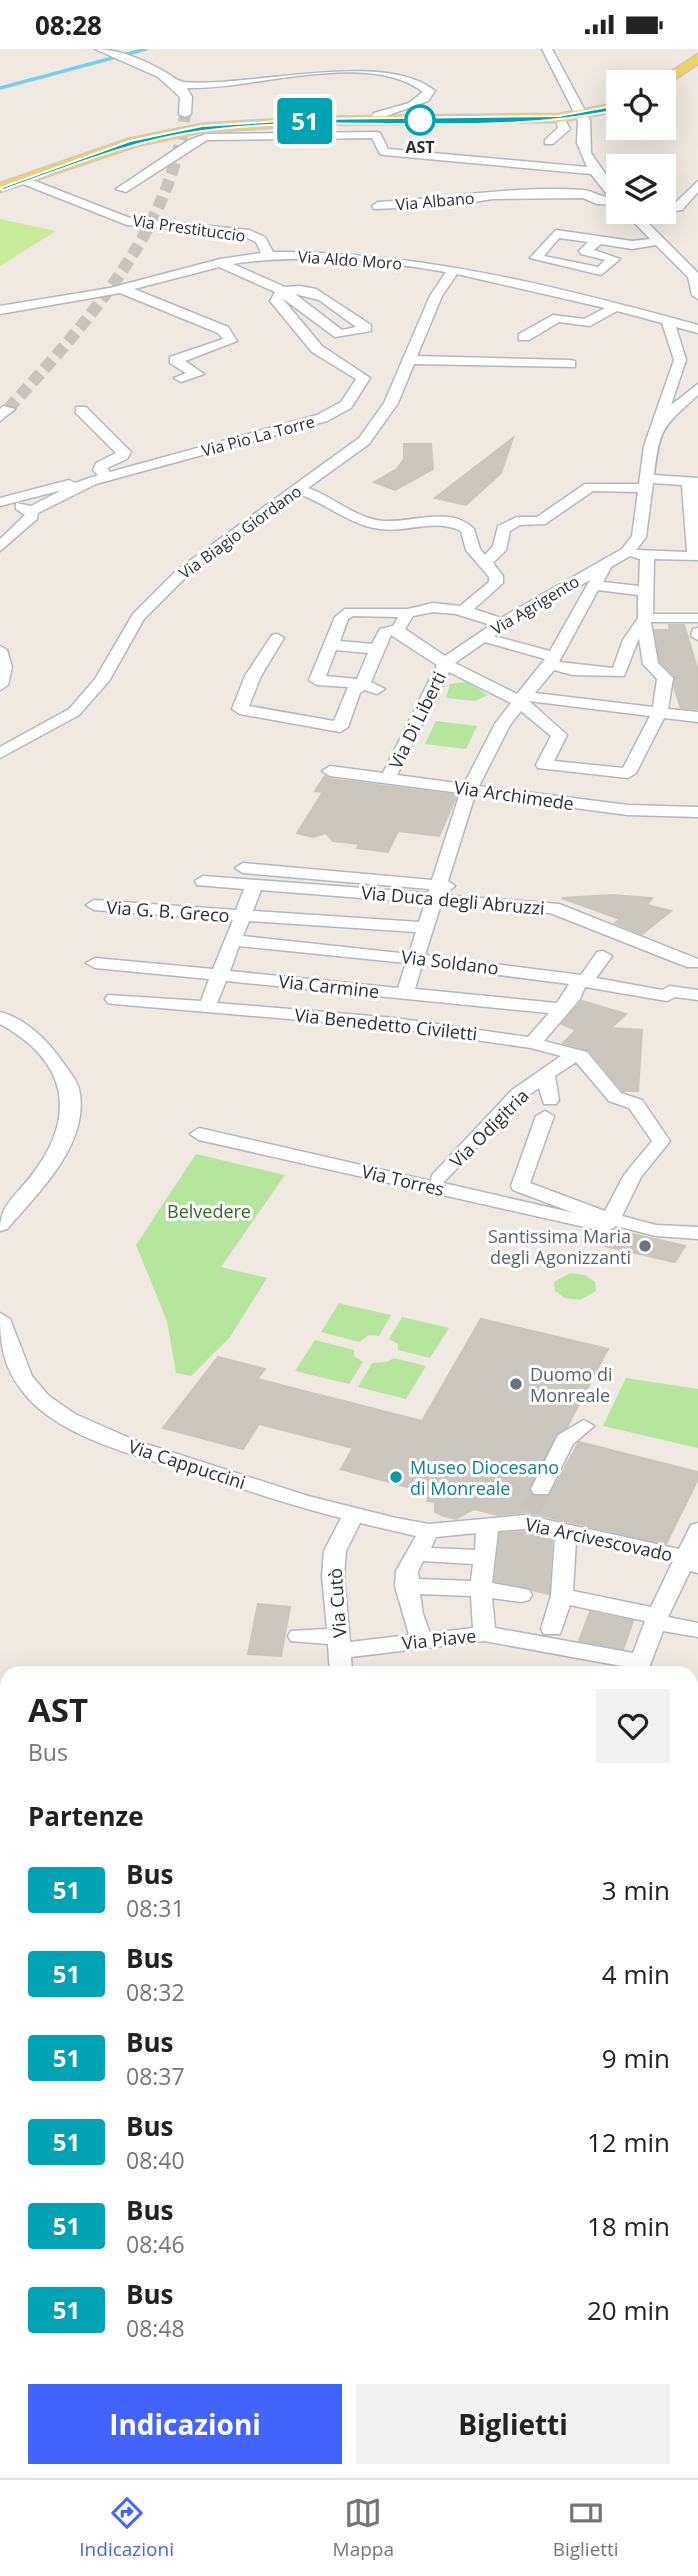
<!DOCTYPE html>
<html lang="it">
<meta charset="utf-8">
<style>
:root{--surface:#fff;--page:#f2f2f2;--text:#222;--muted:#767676;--line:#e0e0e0;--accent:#4264fb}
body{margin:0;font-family:"Open Sans",sans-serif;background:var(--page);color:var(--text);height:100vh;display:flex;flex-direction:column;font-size:26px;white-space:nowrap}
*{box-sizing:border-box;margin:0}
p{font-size:23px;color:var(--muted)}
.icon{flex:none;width:38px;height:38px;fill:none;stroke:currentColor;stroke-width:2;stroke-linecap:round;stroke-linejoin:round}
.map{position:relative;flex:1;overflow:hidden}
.sheet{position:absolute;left:0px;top:1617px;width:698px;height:812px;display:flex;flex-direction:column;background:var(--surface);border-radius:21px 21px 0 0;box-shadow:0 7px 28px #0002}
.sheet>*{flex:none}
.badge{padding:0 14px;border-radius:5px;font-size:24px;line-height:46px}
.buttons{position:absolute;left:606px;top:21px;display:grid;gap:14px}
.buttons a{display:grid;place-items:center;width:70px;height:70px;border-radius:0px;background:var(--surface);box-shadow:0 7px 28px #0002;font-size:35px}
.map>.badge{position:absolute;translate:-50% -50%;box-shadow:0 0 0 4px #fff}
h2{padding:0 28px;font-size:26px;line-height:63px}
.round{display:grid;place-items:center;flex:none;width:74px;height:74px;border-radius:0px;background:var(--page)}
.overview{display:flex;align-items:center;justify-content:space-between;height:119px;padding:0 28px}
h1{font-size:33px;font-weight:700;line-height:52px}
.cta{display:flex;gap:14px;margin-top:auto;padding:14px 28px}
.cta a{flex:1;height:80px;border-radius:0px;background:var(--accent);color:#fff;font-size:28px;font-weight:700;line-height:80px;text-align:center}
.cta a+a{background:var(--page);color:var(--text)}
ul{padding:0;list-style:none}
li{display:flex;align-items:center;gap:21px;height:84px;padding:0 28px}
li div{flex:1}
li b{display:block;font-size:26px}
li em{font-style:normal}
li .badge{min-width:77px;font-weight:700;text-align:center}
.status{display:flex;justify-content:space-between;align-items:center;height:49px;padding:0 35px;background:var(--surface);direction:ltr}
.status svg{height:19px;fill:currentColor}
.menu{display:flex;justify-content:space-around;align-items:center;height:98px;border-top:2px solid var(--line);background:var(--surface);font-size:19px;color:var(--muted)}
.menu a{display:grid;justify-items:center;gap:4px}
.menu .active{color:var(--accent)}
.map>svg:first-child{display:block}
.green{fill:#b6e59e}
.pitch{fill:#c9ec9a}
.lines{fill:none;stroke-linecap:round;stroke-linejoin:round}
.stream{stroke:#75cff0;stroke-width:3.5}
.building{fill:#cbc7bf;stroke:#cbc5ba;stroke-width:2}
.minor-tunnel-far1{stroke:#c8c4bd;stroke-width:12;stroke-dasharray:12 6;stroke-linecap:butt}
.minor-tunnel{stroke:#c8c4bd;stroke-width:19;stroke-dasharray:19 10;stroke-linecap:butt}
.minor-casing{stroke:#b4b7c1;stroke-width:3}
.major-casing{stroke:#c9c9c9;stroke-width:3}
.minor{fill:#fff;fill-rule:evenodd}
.major{fill:#f2d163;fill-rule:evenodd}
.line{fill:#00a3b4;stroke:#fff;stroke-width:2}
.stop-dot{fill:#fff;stroke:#00a3b4;stroke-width:3.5}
.worship-dot{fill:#6b7280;stroke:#fff;stroke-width:2.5}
.culture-dot{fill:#0f9aa8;stroke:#fff;stroke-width:2.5}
.labels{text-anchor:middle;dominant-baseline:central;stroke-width:6;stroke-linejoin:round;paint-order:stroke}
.far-stop-label{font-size:16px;font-weight:bold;fill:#2e2e2e;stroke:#fff}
.far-street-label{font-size:16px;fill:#2e2e2e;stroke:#fff}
.street-label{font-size:18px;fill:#2e2e2e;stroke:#fff}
.park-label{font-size:18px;fill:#2c6e1b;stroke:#fff}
.worship-label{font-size:18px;fill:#5b616d;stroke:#fff;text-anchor:end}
.culture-label{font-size:18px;fill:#0d838f;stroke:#fff;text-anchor:start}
</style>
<div class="status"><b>08:28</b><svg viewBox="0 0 49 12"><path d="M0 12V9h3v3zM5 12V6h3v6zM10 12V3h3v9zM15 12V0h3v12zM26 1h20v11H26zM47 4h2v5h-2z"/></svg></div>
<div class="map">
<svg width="698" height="2429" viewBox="0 0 698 2429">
<rect width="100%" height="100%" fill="#efe9e1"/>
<g class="green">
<polygon points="467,633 488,646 475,652 446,649 450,635"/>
<polygon points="436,672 477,677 466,700 425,695"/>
<polygon points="196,1105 285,1126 221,1218 267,1229 230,1288 191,1327 176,1324 167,1272 136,1196"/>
<polygon points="570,1224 585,1226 595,1233 596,1242 580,1251 565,1249 555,1242 554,1233"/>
<polygon points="339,1254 342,1255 391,1266 379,1287 369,1286 359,1293 321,1283"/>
<polygon points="402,1268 449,1279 430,1309 398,1301 398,1295 389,1290"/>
<polygon points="315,1291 354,1301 354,1307 363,1313 349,1335 295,1322"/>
<polygon points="394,1309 426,1317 406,1350 358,1338 372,1314 387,1313"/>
<polygon points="626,1329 698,1340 698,1399 603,1377"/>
</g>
<polygon class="pitch" points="0,170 56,182 0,217"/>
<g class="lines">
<polyline class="stream" points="0,39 146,0"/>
</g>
<g class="building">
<polygon points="513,389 501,424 466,456 435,449"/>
<polygon points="404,395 431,395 433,420 395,441 374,433 397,420 404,410"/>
<polygon points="669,576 684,576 698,622 698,660 681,659 674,638 675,627 660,613 655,581 670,581"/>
<polygon points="325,727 330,730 457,746 439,787 398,782 388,803 357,799 359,795 333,792 326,784 313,788 297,784 323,743 315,742"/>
<polygon points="612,846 652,849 647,856 671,862 642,885 615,874 620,870 562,849"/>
<polygon points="582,952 626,965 611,979 642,981 638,1042 623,1042 589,1001 563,994 576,981 562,975"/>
<polygon points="615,1181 685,1197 675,1213 605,1197"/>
<polygon points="481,1270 608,1300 567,1378 556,1385 529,1441 534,1448 550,1446 579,1393 698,1423 698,1430 666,1495 526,1463 498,1466 474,1460 456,1470 444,1467 435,1463 435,1453 427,1452 430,1444 341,1420 353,1399 259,1375 243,1400 163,1379 218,1308 265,1320 257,1330 422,1372"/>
<polygon points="525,1483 552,1489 549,1545 495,1532 500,1484"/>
<polygon points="258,1555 290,1558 281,1607 248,1605"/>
<polygon points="590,1563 633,1572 623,1600 579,1592"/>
</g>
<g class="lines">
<path class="minor-tunnel-far1" d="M8 360C84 277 172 181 185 65"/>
<polyline class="minor-tunnel" points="531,1462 541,1440"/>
<defs>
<g id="minor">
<path d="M95 0C119 0 144 11 165 23 172 27 177 32 184 33 250 39 384 0 435 42L428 52 383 68 376 74 370 71 374 64 409 54 423 43C367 0 254 41 187 39L192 48 191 65 185 68 179 65 180 48 158 28Z"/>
<path d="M542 0H552L590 71 591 104 618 143V156L597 155 583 149 493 150 448 157 374 160 372 157 378 153C446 150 515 136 583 141 593 142 600 148 609 148L591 125 384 106 380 105 372 89 207 91 126 143 116 140 189 91 206 85 376 83 380 84 388 100 587 118 577 94 578 71Z"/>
<polygon points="555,67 563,67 570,80 553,95 545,95 545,91 558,79"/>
<path d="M22 127 130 169 249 181 265 188 273 203C420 202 558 238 698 276V284L676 278 686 311 671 356 698 335V346C663 378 660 377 654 426L698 429V511L654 510 653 565H698V573H651L658 614 673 629 668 660 698 663V673L664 669 636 724 628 729 538 719 536 716 551 687 521 662 510 676 479 737 628 756 698 758V768L628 766 475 746 448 832 455 837 444 846 559 855 698 910V918H687L550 864 441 855 425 906 581 926 597 903 603 902 612 907 596 929 662 941 670 937 698 941V951L675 948 667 952 585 938 580 950 544 992 587 1003 621 1044 642 1051 670 1092 641 1128 622 1167 656 1176 698 1178V1190L656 1187 616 1177 607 1183 199 1091 190 1085 199 1079 431 1132 432 1126 512 1041 561 1007 531 999 395 979 114 955 108 954 105 950 108 946 201 952 209 930 95 919 86 914 95 909 213 920 233 871 94 861 86 856 94 851 236 861 244 840 197 836 195 832 203 827 428 844 429 840 243 824 235 819 243 814 432 831 460 744 330 727 322 722 330 717 383 724 437 616 391 586 371 633 385 640 377 645 364 641 360 644 348 678 340 683 240 665 232 660 245 627 272 586 277 585 284 589 261 627 249 657 334 672 348 638 317 636 309 631 335 568 345 560H408L433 554 460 557 489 533V528L466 501 461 482C434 469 407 484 380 480 350 476 327 455 299 445L187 527 144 570 109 632 79 666 0 709V698L69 660 95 630 133 565 177 521 359 389 384 354 430 247 446 223C377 211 303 204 233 215L285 238 300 237 316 240 371 276V282L335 288 282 249 322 297 370 329 351 359 327 372 96 435 38 464 37 470 0 502V490L25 466 16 460V454L31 457 62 441 0 457V449L69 431 75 434 98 426 93 421 96 414 116 404 76 364V358H86L131 403 127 410 107 419 110 423 317 366 341 353 356 330 312 303 270 252 275 243 219 218 134 240 228 278 237 292 185 312 204 325 181 333 174 329 186 324 170 314V308L223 290 218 284 120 244 0 265V257L110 239 220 210 261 204 256 193 243 187 127 176 18 133 16 131ZM457 225 605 259 584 270 553 266 519 285V291H529L559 273 590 277 617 262 662 274 674 311 644 397 639 435H585L537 468H517L498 477 493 497 485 506 480 500 474 480C451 456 412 474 384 472 356 470 334 448 308 439L369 395 398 354 414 315 575 318V312L570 311 417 307 442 247ZM295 245 319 251 356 278 342 281ZM653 434 682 436 687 503 636 501 646 488ZM593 442 638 443 632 487 622 500 501 569 474 560 503 534V527L493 514 506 501 510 482 520 476 545 475ZM630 507 640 510 639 537 603 533 611 518ZM590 531 550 602 494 587 507 578ZM598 541 638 546V569L623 591 613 619 559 613ZM433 563 456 565 491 576 445 607 405 580 413 567ZM353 567 398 568 393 577 380 580 372 595 340 592 348 570ZM639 589 643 615 657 630 653 658 535 644 554 621 573 626 624 627ZM485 593 545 610 517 645 455 614ZM336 601 368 604 357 630 326 627ZM449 623 511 654 495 675 464 735 397 726ZM529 652 650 667 623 719 554 712 567 686ZM261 841 425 854 419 873 253 862ZM249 872 416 883 409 905 243 887ZM239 897 406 914 398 939 230 922ZM422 916 569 935 557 954 415 940ZM226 932 549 964 528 988 395 969 217 954ZM576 1013 609 1052 629 1059 652 1092 624 1126 605 1162 530 1134 554 1067 545 1062 536 1067 511 1137 513 1141 574 1164 443 1134 524 1049 539 1039 544 1055H556L559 1051 555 1027Z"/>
<polygon points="698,132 698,143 682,161 659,164 663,163 663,157 674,155"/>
<path d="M624 163H637L698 224V250L692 246 688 228 656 196 632 200 601 195 594 201 620 210 601 226 530 209 556 181 632 192 650 190ZM559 189 588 193 579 202 581 205 605 211 598 218 544 207Z"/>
<polygon points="3,357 15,360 0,372 0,360"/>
<polygon points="698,579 698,591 691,587 693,580"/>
<polygon points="0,597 7,601 12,618 8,636 0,641"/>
<path d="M0 963C24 969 45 989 59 1008 66 1018 76 1029 79 1040 91 1094 38 1144 7 1180L0 1182C0 1155 15 1148 31 1127 78 1067 68 1012 0 975Z"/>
<path d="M0 1264 10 1270 32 1327 49 1347 75 1365 134 1391 308 1447 396 1469 429 1475 525 1466 679 1500 691 1476 698 1474V1524L690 1522 668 1568 698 1574V1588L663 1582 647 1624H625L627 1618 484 1592 351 1608 352 1624H330L328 1595 291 1592 288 1587 291 1582 327 1580 322 1527 324 1502 341 1469C293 1457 246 1441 199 1426 145 1409 59 1390 23 1343 3 1318 0 1295 0 1264ZM360 1474 416 1487 396 1522 395 1537 409 1586 350 1593 344 1527 346 1502ZM525 1480 555 1487 551 1547 541 1580 544 1585H560L570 1556 645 1572 633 1604 495 1579 492 1549 521 1553 529 1551 532 1546 529 1541 492 1534 498 1482ZM476 1484 475 1501 431 1499 436 1488ZM576 1491 673 1512 651 1558 573 1542ZM423 1512 473 1515 471 1532 419 1530 418 1522ZM420 1545 471 1547 473 1579 430 1584 423 1565Z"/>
<polygon points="584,1371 594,1377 573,1395 548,1445 534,1445 531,1440 558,1386"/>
<polygon points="691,1798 698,1800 698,1825 691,1823"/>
<polygon points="0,1846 7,1848 7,1866 0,1864"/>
<polygon points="691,1952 698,1954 698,1972 691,1970"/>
<rect x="27" y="2422" width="28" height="7"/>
</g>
<g id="major">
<polygon points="698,5 698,15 667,36 655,33"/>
<polygon points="618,54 618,62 559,73 314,76 202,83 137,97 0,143 0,134 128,90 202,75 314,68 559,65"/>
</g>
</defs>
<use href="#minor" class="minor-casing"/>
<use href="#major" class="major-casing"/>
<use href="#minor" class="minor"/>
<use href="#major" class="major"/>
</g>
<path class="line" d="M618 56 621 60C484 90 340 63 202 82 133 91 68 118 3 141L0 139 130 92 202 77 314 70 559 67Z"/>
<circle class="stop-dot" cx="420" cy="71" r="14"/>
<g class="worship-dot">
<circle cx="645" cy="1197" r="7"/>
<circle cx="516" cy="1335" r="7"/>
</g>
<circle class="culture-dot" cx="396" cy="1428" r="7"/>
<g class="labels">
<g class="far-stop-label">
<text x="420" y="98">AST</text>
</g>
<g class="far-street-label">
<text transform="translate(435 152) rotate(-5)">Via Albano</text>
<text transform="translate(189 179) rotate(8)">Via Prestituccio</text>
<text transform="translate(350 211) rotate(4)">Via Aldo Moro</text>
<text transform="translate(258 387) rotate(-15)">Via Pio La Torre</text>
<text transform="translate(240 483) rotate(-36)">Via Biagio Giordano</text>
<text transform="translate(535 556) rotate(-31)">Via Agrigento</text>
</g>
<g class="street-label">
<text transform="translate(417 671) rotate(-64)">Via Di Liberti</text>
<text transform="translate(514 746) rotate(8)">Via Archimede</text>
<text transform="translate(453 851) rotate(5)">Via Duca degli Abruzzi</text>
<text transform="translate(168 862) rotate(4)">Via G. B. Greco</text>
<text transform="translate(450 913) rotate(7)">Via Soldano</text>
<text transform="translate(329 937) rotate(6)">Via Carmine</text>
<text transform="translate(386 975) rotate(6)">Via Benedetto Civiletti</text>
<text transform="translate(489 1079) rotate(-45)">Via Odigitria</text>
<text transform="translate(403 1131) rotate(13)">Via Torres</text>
<text transform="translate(187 1415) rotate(18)">Via Cappuccini</text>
<text transform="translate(599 1490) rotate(12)">Via Arcivescovado</text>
<text transform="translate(337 1554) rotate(-94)">Via Cutò</text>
<text transform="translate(439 1590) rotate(-6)">Via Piave</text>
</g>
<g class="park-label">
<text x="209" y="1162">Belvedere</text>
</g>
<g class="worship-label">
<text x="631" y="1187">Santissima Maria<tspan x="631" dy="21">degli Agonizzanti</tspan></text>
<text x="530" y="1325" text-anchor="start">Duomo di<tspan x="530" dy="21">Monreale</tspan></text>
</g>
<g class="culture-label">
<text x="410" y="1418">Museo Diocesano<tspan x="410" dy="21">di Monreale</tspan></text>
</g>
</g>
</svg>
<div class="buttons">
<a><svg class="icon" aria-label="locate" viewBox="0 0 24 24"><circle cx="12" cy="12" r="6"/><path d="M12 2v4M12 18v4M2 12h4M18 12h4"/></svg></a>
<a><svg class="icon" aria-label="layers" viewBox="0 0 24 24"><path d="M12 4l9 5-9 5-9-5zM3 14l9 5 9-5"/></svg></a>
</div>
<b class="badge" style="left:305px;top:72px;background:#00a3b4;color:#fff">51</b>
<section class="sheet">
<div class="overview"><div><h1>AST</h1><p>Bus</p></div><a class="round"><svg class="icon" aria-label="heart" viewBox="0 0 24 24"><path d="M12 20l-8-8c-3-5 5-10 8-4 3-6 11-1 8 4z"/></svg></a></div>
<h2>Partenze</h2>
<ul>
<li><span class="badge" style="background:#00a3b4;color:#fff">51</span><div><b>Bus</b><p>08:31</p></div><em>3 min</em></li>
<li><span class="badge" style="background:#00a3b4;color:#fff">51</span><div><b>Bus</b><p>08:32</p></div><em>4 min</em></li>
<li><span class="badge" style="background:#00a3b4;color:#fff">51</span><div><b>Bus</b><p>08:37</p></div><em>9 min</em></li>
<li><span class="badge" style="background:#00a3b4;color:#fff">51</span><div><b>Bus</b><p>08:40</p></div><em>12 min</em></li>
<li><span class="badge" style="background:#00a3b4;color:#fff">51</span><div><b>Bus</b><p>08:46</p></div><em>18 min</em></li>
<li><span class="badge" style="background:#00a3b4;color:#fff">51</span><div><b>Bus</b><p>08:48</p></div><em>20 min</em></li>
</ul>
<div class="cta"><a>Indicazioni</a><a>Biglietti</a></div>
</section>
</div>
<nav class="menu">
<a class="active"><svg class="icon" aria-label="directions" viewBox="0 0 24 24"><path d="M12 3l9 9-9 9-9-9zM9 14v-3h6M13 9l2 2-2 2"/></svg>Indicazioni</a>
<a><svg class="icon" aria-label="map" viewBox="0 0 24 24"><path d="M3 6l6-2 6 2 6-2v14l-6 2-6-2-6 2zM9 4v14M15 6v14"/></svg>Mappa</a>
<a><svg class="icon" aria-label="tickets" viewBox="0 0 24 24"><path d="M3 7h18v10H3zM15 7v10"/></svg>Biglietti</a>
</nav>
